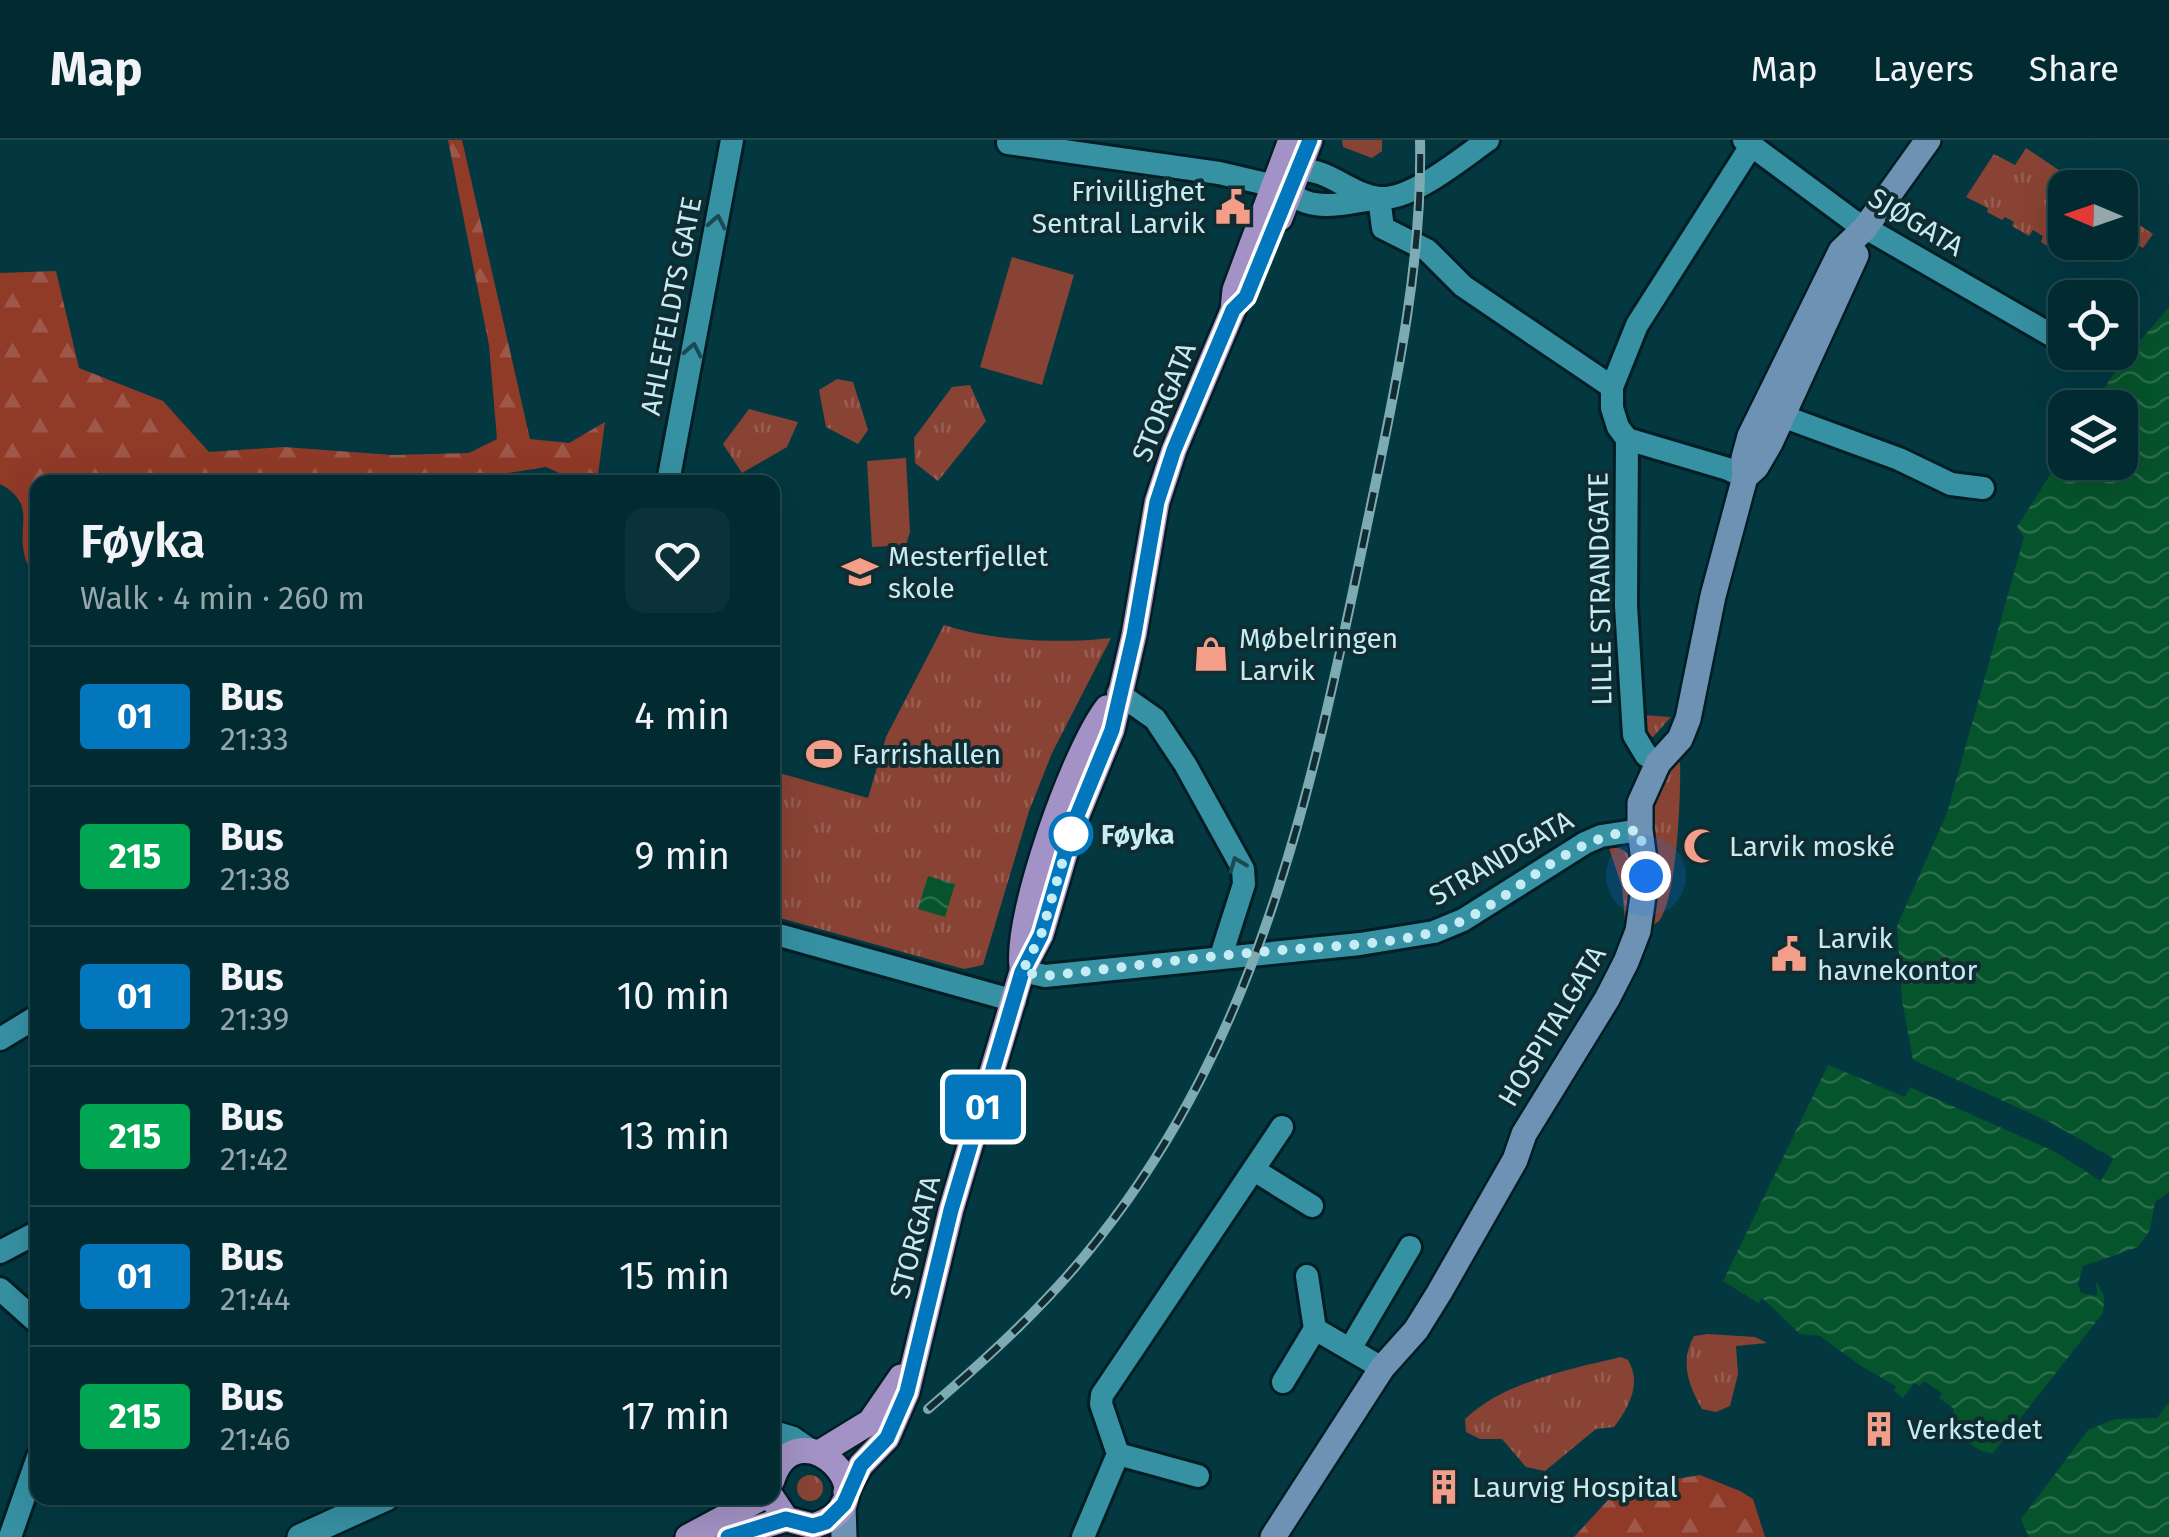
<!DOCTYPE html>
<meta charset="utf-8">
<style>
:root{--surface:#022a31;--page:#0c3239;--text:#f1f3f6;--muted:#96a7ab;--line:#23464d}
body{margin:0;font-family:"Fira Sans",sans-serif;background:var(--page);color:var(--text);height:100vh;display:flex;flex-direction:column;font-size:38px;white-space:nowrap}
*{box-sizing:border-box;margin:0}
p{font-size:32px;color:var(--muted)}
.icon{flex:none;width:55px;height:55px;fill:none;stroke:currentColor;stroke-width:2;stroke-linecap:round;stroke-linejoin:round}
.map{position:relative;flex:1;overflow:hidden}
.side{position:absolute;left:30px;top:335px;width:750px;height:1030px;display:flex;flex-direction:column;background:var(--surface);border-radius:20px;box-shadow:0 10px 40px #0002,0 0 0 2px var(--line)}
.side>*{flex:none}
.badge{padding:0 20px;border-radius:8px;font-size:35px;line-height:65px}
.needle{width:65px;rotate:272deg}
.buttons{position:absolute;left:2048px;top:30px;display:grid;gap:20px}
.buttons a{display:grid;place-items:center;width:90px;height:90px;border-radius:20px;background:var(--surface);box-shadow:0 10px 40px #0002,0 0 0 2px var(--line);font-size:50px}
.you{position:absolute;width:50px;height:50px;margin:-25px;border:8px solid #fff;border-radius:50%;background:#1a73e8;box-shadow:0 0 0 15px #1a73e833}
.map>.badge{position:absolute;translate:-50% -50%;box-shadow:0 0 0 5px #fff}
.round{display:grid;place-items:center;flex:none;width:105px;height:105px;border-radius:20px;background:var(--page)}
.head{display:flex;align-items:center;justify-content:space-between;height:170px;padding:0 50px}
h1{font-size:48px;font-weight:600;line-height:75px}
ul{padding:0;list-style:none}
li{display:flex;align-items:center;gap:30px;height:140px;padding:0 50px;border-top:2px solid var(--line)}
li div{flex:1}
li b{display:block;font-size:38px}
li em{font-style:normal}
li .badge{min-width:110px;font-weight:700;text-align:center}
header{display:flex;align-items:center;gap:60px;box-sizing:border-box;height:140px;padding:0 50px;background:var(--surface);border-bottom:2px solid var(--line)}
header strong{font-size:48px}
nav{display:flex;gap:55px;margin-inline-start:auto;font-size:35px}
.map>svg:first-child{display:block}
.grass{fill:url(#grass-tufts)}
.forest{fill:url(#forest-firs)}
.pitch{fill:#894334}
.water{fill:url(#water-waves)}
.pier{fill:#033841}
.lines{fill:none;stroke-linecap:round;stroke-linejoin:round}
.minor-casing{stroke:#021d23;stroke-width:28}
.tertiary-casing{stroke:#021d23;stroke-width:30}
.secondary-casing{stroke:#021d23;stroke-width:30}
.primary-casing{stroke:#021d23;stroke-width:30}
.minor{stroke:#3691a3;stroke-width:22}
.tertiary{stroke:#3691a3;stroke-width:25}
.secondary{stroke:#6d92b4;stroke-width:25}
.primary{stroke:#a392c5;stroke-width:25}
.rail-casing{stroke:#7daab3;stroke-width:10}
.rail{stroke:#102c31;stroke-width:6;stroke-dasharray:19;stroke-linecap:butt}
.oneway{stroke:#1b4a53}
.line-casing{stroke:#fff;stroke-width:22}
.line{stroke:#0277bd;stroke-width:15}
.walk{stroke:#c3ecf5;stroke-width:10;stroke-dasharray:0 18}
.stop-dot{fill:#fff;stroke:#0277bd;stroke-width:5}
.labels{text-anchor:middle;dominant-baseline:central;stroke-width:8;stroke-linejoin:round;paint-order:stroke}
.poi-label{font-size:28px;fill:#c3ecf5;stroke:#102c31;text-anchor:start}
.street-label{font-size:28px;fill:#c3ecf5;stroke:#102c31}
.stop-label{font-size:28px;font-weight:bold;fill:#c3ecf5;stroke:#102c31;text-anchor:start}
</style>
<header>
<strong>Map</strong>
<nav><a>Map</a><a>Layers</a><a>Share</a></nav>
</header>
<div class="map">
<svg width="2169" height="1397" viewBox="0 0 2169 1397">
<defs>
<pattern id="grass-tufts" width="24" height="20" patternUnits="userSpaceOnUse" patternTransform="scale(2.5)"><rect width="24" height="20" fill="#894334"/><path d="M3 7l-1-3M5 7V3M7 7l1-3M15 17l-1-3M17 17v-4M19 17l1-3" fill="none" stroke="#985e52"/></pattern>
<pattern id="forest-firs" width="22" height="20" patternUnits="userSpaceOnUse" patternTransform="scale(2.5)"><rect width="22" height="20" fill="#903a28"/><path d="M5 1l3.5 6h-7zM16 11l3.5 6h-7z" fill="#9e5748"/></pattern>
<pattern id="water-waves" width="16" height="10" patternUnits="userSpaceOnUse" patternTransform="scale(2.5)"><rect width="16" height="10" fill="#06542b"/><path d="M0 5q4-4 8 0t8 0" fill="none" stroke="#296d4a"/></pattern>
</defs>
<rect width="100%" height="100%" fill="#033841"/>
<g class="grass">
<polygon points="1342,0 1382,0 1382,11 1372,18 1343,7"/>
<polygon points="2026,8 2084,47 2065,48 2065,102 2077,103 2068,118 2056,111 2059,105 2050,100 2047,106 2041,102 2043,96 2033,90 2029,96 2012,86 2014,82 2005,77 2002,80 1987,72 1988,68 1966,57 1994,14 2015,25"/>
<polygon points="2120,72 2153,94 2143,108 2120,95"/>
<polygon points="837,239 853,242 868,290 858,304 826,287 819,250"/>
<polygon points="970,245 986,281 938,341 915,323 914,298 952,247"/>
<polygon points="749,269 798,282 787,307 742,333 723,304"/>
<path d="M944 485C992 501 1060 504 1111 498L1052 613 1029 671 983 825 964 829 773 776 772 631 868 658 886 597Z"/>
<polygon points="1642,575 1671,577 1653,597 1648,595"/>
<path d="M1680 622C1681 655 1677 749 1662 776 1659 783 1656 783 1650 786 1650 744 1637 644 1680 622Z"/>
<path d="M1608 705C1650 712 1632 753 1628 784L1625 782 1622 747Z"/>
<path d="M1708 1194 1755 1197 1767 1203 1736 1206 1738 1234 1730 1266 1716 1272 1702 1269C1688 1244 1680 1222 1694 1196Z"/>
<path d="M1621 1217 1628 1220C1642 1243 1629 1268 1614 1287L1596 1289 1545 1331 1526 1327 1502 1299H1480L1466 1292 1465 1279C1504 1242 1570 1229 1621 1217Z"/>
<circle cx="810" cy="1348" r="13"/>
</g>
<g class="forest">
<path d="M448 0H462L530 299 569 303 605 282 597 342H579L546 327 475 338 467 342H38L37 428 28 425C12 389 41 366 0 344V133L56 131 79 228 163 261 209 312 284 307 392 315 469 313 497 299 489 205Z"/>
<polygon points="1700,1335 1740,1351 1753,1359 1765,1397 1574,1397 1608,1360 1664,1341"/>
</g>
<g class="pitch">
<polygon points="1012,117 1074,135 1042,245 980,227"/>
<polygon points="906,318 910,392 906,405 872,407 867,321"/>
</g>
<g class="water">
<path d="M2169 167V1052L2155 1062 2150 1090 2138 1107 2083 1126 2078 1144 2081 1153 2097 1156 2096 1141 2104 1156 2103 1173 1993 1313C1977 1313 1966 1299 1955 1288L1953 1268 1939 1258 1942 1253 1924 1241 1920 1246 1914 1243 1903 1258 1894 1251 1896 1246 1861 1226 1820 1196 1800 1194 1762 1158 1758 1163 1723 1141 1828 925 1905 957 1910 947 2054 1011 2101 1040 2113 1019 2049 982 1913 920 1902 860 1897 786 1947 673 2024 397 2017 387 2065 311V322H2120V268L2092 267 2120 224Z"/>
<polygon points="928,736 955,744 945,777 918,769"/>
<polygon points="2169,1262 2169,1397 2029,1397 2021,1379 2088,1290 2115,1279 2157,1278"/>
</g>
<polygon class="pier" points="1913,920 2049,982 2113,1018 2101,1041 2054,1011 1910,947 1910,942 2056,1006 2099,1034 2106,1020 2047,986 1912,925"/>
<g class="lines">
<defs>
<g id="minor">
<polyline points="1009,0 1008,3 1219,33 1275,46"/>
<path d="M1488 0C1462 18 1412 60 1380 58 1352 56 1328 28 1299 30 1293 30 1284 35 1277 38 1303 77 1338 64 1379 58L1383 88 1427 110 1463 146 1612 247"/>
<polyline points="1744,0 1852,80 2065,203"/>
<polyline points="1766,270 1899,319 1951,344 1983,348"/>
<polyline points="1627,299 1728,329 1745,337"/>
<polyline points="668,342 732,0"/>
<polyline points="1118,553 1155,579 1185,624 1243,729 1244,744 1221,816"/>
<polyline points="1658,623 1646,615 1634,595 1626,466 1627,299 1618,287 1612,268 1612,247 1637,185 1751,6"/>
<polyline points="772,793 1015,861"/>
<polyline points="1022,831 1045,836 1360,804 1434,792 1463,780 1585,703 1601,696 1640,690"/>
<polyline points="0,899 38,876"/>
<polyline points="1254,1030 1312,1066"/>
<polyline points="0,1112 38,1092"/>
<polyline points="1307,1136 1315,1189"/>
<polyline points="0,1149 38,1183"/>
<polyline points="1350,1209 1410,1107"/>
<polyline points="1283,1242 1315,1189 1382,1228"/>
<polyline points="1118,1314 1198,1336"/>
<polyline points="10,1397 38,1317"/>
<polyline points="1083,1397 1118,1314 1101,1264 1102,1255 1282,987"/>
</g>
<g id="tertiary">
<polyline points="772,1293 792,1299 808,1310"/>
<polyline points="300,1397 386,1358"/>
</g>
<g id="secondary">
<polyline points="1745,337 1756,327 1770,303 1856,115"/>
<polyline points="843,1364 844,1397"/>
<polyline points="1273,1397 1382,1228 1416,1190 1439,1153 1515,1020 1524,994 1607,859 1626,822 1638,791 1646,735 1640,690 1640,663 1658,623 1680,599 1688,579 1713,456 1745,337 1744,318 1750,296 1841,111 1865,88 1928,0"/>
</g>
<g id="primary">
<polyline points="1280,78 1310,0"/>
<path d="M1022 826C1016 774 1074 611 1107 568"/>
<polyline points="821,1312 870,1282 901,1237"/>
<polyline points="846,1352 861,1325 887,1298 907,1252 951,1070 1022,831 1041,795 1074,683 1112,590 1134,495 1157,362 1174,310 1233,170 1235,150 1291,0"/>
<path d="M772 1358 786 1379 813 1386C899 1360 797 1262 772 1340"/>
<polyline points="688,1397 761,1358"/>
<polyline points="728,1397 786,1379"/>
</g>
</defs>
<use href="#minor" class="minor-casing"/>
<use href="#tertiary" class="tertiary-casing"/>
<use href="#secondary" class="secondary-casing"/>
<use href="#primary" class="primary-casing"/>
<use href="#minor" class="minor"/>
<use href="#tertiary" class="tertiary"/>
<use href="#secondary" class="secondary"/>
<use href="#primary" class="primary"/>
<defs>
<path id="rail" d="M928 1269C990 1216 1049 1162 1099 1098 1260 894 1311 653 1363 404 1390 272 1423 135 1420 0"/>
</defs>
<use href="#rail" class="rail-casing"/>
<use href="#rail" class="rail"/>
</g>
<defs><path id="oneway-chevron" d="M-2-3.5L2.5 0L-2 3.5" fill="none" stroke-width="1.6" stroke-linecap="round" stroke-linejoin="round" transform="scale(2.5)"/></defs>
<g class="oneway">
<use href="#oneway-chevron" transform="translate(717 82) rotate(-79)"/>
<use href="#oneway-chevron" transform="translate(693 210) rotate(-79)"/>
<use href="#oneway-chevron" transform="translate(1237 724) rotate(-111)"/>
</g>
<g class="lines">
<defs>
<polyline id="line" points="728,1397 786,1379 813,1386 826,1382 844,1364 861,1325 887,1298 907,1252 951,1070 1022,832 1041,795 1074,683 1112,590 1134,495 1157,362 1174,310 1233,170 1246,157 1310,0"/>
</defs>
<use href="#line" class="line-casing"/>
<use href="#line" class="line"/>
<path class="walk" d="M1071 694 1074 683 1041 795 1022 832 1045 836C1121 828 1196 817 1272 811 1325 806 1379 806 1430 793 1507 773 1555 697 1640 690L1646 736"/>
</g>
<defs>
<symbol id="civic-bare" viewBox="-9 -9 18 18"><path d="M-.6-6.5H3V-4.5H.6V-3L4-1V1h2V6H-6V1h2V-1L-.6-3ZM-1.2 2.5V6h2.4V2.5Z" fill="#f49e8a" stroke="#102c31" stroke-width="2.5" paint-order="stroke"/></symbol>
<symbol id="school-bare" viewBox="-9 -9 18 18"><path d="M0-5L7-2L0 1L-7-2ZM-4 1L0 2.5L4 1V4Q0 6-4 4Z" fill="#f49e8a" stroke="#102c31" stroke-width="2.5" paint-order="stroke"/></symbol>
<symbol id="shop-bare" viewBox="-9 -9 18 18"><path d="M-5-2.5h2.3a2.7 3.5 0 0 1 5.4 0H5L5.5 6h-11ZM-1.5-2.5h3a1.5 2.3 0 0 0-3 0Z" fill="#f49e8a" stroke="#102c31" stroke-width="2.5" paint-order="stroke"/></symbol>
<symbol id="stadium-bare" viewBox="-9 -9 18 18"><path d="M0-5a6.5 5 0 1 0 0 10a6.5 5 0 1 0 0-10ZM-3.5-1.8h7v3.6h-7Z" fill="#f49e8a" stroke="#102c31" stroke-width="2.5" paint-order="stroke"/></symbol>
<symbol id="mosque-bare" viewBox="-9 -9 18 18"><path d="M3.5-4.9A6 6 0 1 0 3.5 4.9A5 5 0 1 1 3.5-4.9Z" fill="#f49e8a" stroke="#102c31" stroke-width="2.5" paint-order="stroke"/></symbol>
<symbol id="building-bare" viewBox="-9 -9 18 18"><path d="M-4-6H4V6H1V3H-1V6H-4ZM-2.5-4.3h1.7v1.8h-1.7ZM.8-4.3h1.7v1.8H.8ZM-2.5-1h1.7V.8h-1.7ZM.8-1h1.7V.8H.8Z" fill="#f49e8a" stroke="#102c31" stroke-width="2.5" paint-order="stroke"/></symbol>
</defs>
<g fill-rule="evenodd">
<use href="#civic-bare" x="1208" y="42" width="50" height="50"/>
<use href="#school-bare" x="835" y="407" width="50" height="50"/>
<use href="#shop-bare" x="1186" y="489" width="50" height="50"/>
<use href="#stadium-bare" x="799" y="589" width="50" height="50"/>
<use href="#mosque-bare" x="1676" y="681" width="50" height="50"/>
<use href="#civic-bare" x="1764" y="789" width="50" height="50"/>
<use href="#building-bare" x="1854" y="1264" width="50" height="50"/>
<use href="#building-bare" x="1419" y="1322" width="50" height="50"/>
</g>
<circle class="stop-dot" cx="1071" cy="694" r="20"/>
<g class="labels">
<g class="poi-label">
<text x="1205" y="51" text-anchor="end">Frivillighet<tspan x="1205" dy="32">Sentral Larvik</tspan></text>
<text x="888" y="416">Mesterfjellet<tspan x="888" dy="32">skole</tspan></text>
<text x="1239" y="498">Møbelringen<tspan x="1239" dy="32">Larvik</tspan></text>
<text x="852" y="614">Farrishallen</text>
<text x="1729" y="706">Larvik moské</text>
<text x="1817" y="798">Larvik<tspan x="1817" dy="32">havnekontor</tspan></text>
<text x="1907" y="1289">Verkstedet</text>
<text x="1472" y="1347">Laurvig Hospital</text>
</g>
<g class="street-label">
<text transform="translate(1916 82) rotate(31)">SJØGATA</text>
<text transform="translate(671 166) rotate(-79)">AHLEFELDTS GATE</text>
<text transform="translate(1164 262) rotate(-68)">STORGATA</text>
<text transform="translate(1600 449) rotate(-91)">LILLE STRANDGATE</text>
<text transform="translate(1501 718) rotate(-30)">STRANDGATA</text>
<text transform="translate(1552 886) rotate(-59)">HOSPITALGATA</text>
<text transform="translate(915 1097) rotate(-75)">STORGATA</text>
</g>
<g class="stop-label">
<text x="1101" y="694">Føyka</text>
</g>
</g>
</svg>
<div class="buttons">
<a><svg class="needle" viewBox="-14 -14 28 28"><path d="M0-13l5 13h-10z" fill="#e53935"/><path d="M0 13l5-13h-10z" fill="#96a7ab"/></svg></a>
<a><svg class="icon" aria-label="locate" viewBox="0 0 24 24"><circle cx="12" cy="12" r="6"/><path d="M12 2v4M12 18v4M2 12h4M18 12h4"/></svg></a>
<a><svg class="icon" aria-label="layers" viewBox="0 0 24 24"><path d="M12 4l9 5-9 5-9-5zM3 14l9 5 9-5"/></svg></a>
</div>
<div class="you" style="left:1646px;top:736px"></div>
<b class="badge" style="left:983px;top:967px;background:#0277bd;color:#fff">01</b>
<section class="side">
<div class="head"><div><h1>Føyka</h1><p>Walk · 4 min · 260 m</p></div><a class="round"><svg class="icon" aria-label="heart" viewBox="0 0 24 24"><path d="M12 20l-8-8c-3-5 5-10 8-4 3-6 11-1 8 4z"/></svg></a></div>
<ul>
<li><span class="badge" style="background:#0277bd;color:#fff">01</span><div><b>Bus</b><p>21:33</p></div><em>4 min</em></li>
<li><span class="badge" style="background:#00a651;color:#fff">215</span><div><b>Bus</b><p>21:38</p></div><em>9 min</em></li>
<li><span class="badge" style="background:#0277bd;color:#fff">01</span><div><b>Bus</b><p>21:39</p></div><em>10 min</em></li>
<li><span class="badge" style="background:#00a651;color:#fff">215</span><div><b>Bus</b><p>21:42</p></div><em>13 min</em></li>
<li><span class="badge" style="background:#0277bd;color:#fff">01</span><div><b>Bus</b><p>21:44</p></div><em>15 min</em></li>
<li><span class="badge" style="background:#00a651;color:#fff">215</span><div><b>Bus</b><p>21:46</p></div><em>17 min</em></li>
</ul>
</section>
</div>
